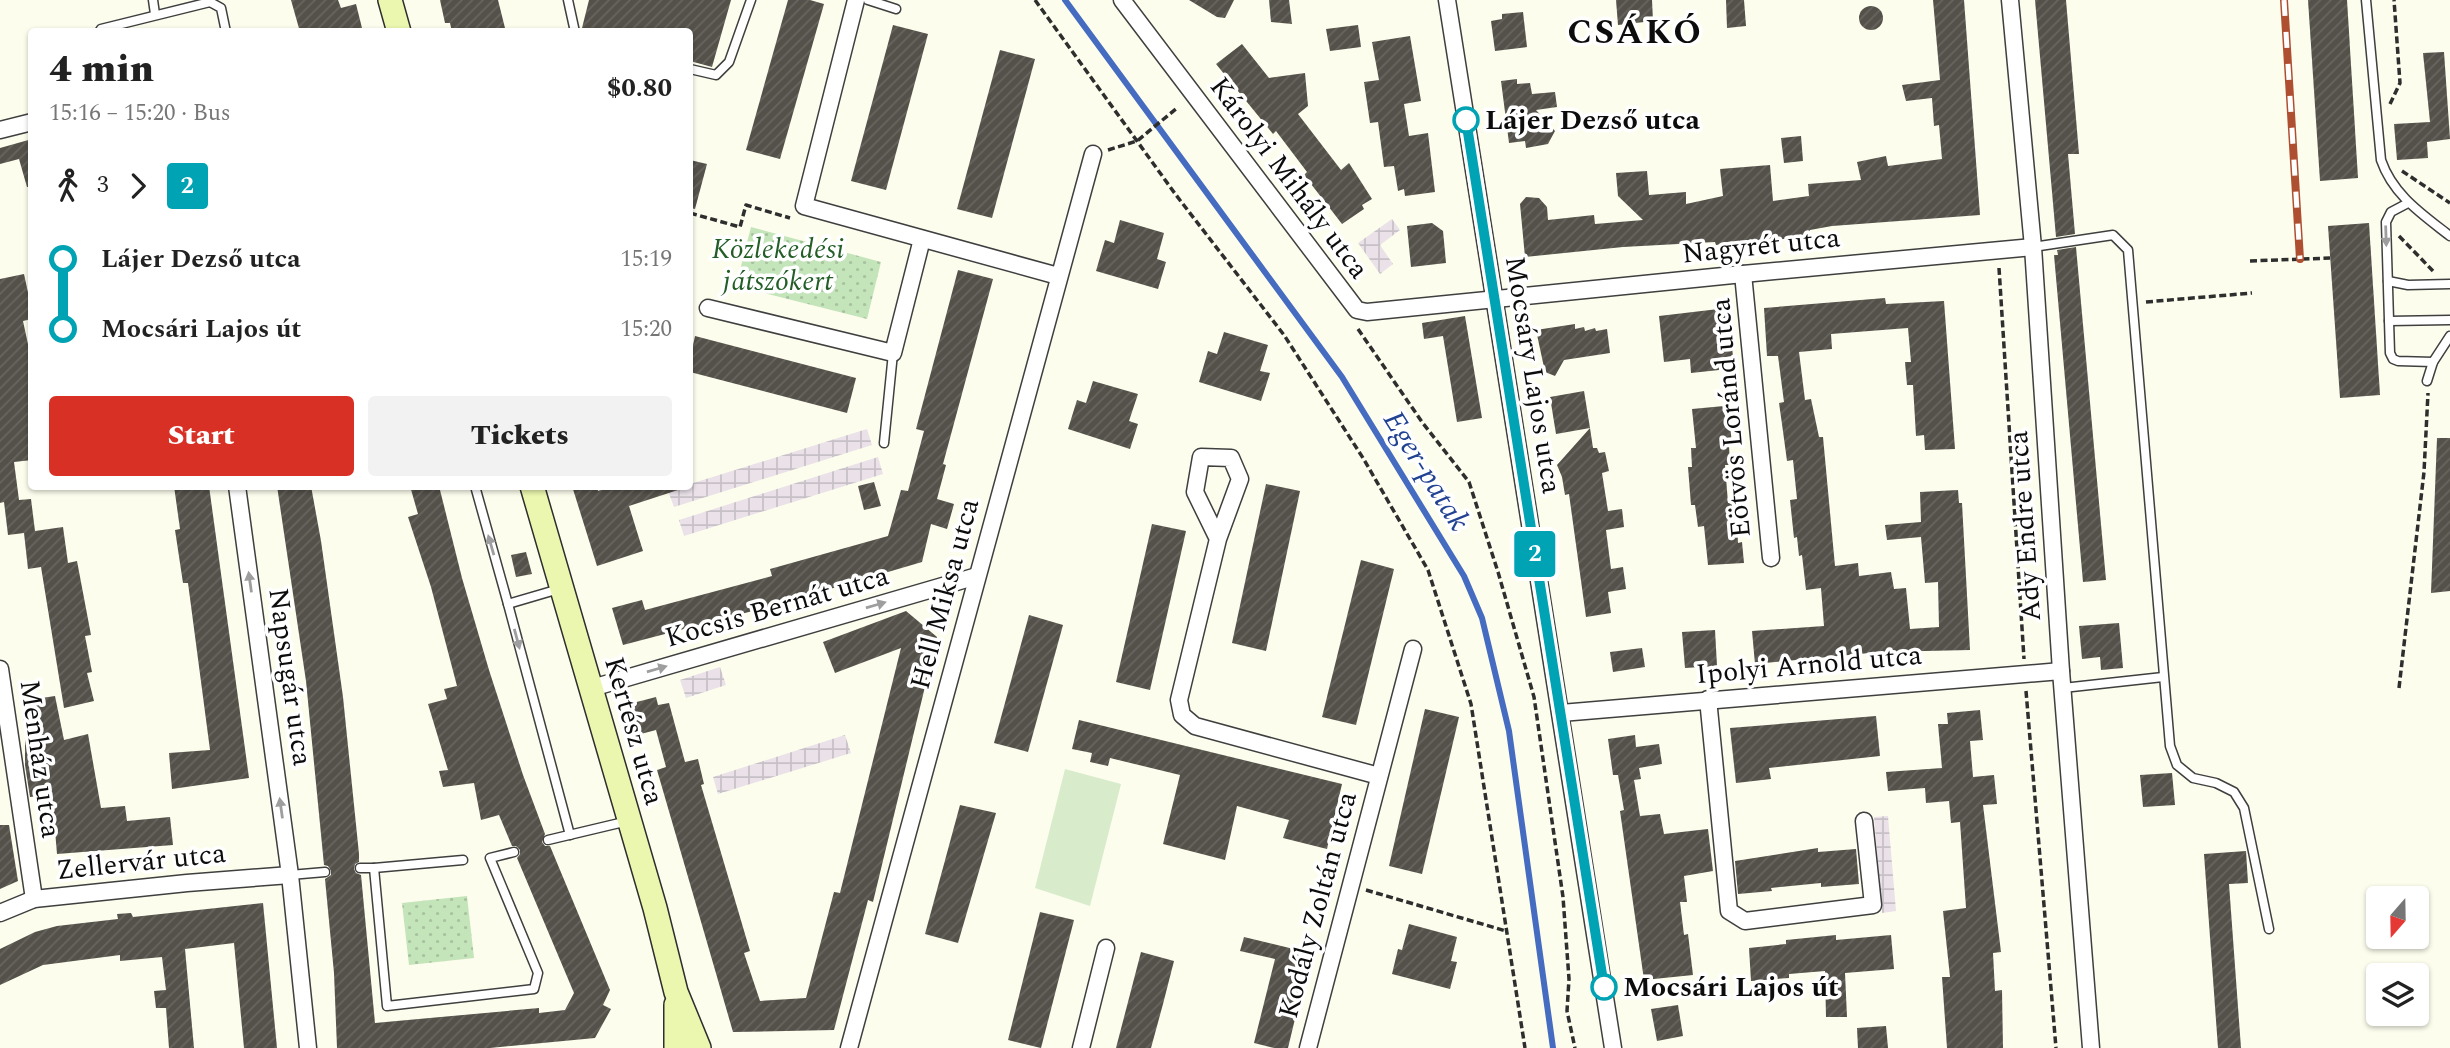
<!DOCTYPE html>
<meta charset="utf-8">
<style>
:root{--surface:#fff;--page:#f2f2f2;--text:#222;--muted:#767676;--accent:#d93025}
body{margin:0;font-family:Spectral,serif;background:var(--page);color:var(--text);height:100vh;display:flex;flex-direction:column;font-size:26px;white-space:nowrap}
*{box-sizing:border-box;margin:0}
p{font-size:23px;color:var(--muted)}
.icon{flex:none;width:38px;height:38px;fill:none;stroke:currentColor;stroke-width:2;stroke-linecap:round;stroke-linejoin:round}
.map{position:relative;flex:1;overflow:hidden}
.panel{position:absolute;left:28px;top:28px;width:665px;height:462px;display:flex;flex-direction:column;background:var(--surface);border-radius:7px;box-shadow:0 2px 5px #0004}
.panel>*{flex:none}
.badge{padding:0 14px;border-radius:5px;font-size:24px;line-height:46px}
.needle{width:46px;rotate:200deg}
.buttons{position:absolute;left:2366px;top:886px;display:grid;gap:14px}
.buttons a{display:grid;place-items:center;width:63px;height:63px;border-radius:7px;background:var(--surface);box-shadow:0 2px 5px #0004;font-size:35px}
.map>.badge{position:absolute;translate:-50% -50%;box-shadow:0 0 0 4px #fff}
.legs{display:flex;align-items:center;gap:10px;height:77px;padding:0 21px;font-size:23px}
.legs p{margin-inline-start:auto}
.headline{display:flex;align-items:center;justify-content:space-between;height:119px;padding:0 21px}
h1{font-size:38px;font-weight:800;line-height:52px}
.button{display:flex;gap:14px;margin-top:auto;padding:14px 21px}
.button a{flex:1;height:80px;border-radius:7px;background:var(--accent);color:#fff;font-size:28px;font-weight:800;line-height:80px;text-align:center}
.button a+a{background:var(--page);color:var(--text)}
ul{padding:0 21px;list-style:none}
li{display:flex;align-items:center;gap:24px;height:70px;font-size:26px}
li i{display:grid;place-items:center;width:10px;height:100%;margin:0 9px;background:currentColor}
li i::after{content:'';width:18px;height:18px;margin:-9px;border:5px solid;border-radius:50%;background:var(--surface)}
li p{margin-inline-start:auto}
li:first-child i{background:linear-gradient(#0000 50%,currentColor 0)}
li:last-child i{background:linear-gradient(currentColor 50%,#0000 0)}
.map>svg:first-child{display:block}
.industrial{fill:url(#industrial-grid)}
.park{fill:url(#park-dots)}
.pitch{fill:#d8eccb}
.lines{fill:none;stroke-linecap:round;stroke-linejoin:round}
.stream{stroke:#456cc0;stroke-width:6}
.building{fill:url(#building-hatch)}
.lane-casing{stroke:#3f3f3f;stroke-width:11}
.street-casing{stroke:#3f3f3f;stroke-width:19}
.secondary-casing{stroke:#2e2e2e;stroke-width:26}
.path{stroke:#2e2e2e;stroke-width:3.5;stroke-dasharray:7 3.5;stroke-linecap:butt}
.lane{stroke:#fff;stroke-width:8}
.street{stroke:#fff;stroke-width:16}
.secondary{stroke:#ebf7ae;stroke-width:23}
.rail-casing{stroke:#af4f32;stroke-width:8}
.rail{stroke:#fff;stroke-width:5;stroke-dasharray:16;stroke-linecap:butt}
.oneway{fill:#9e9e9e}
.line-1-casing{stroke:#fff;stroke-width:16}
.line-1{stroke:#00a3b4;stroke-width:10}
.stop-1-dot{fill:#fff;stroke:#00a3b4;stroke-width:3.5}
.labels{text-anchor:middle;dominant-baseline:central;stroke-width:7;stroke-linejoin:round;paint-order:stroke}
.stop-label{font-size:28px;font-weight:bold;fill:#0c0c0c;stroke:#fff;text-anchor:start}
.street-label{font-size:28px;fill:#0c0c0c;stroke:#fff}
.park-label{font-size:28px;font-style:italic;fill:#235e27;stroke:#fff}
.water-label{font-size:30px;font-style:italic;fill:#224292;stroke:#fff}
.district-label{font-size:35px;font-weight:bold;letter-spacing:2px;fill:#0c0c0c;stroke:#fff}
</style>
<div class="map">
<svg width="2450" height="1048" viewBox="0 0 2450 1048">
<defs>
<pattern id="industrial-grid" width="8" height="8" patternUnits="userSpaceOnUse" patternTransform="scale(1.75)"><rect width="8" height="8" fill="#eae1e9"/><path d="M0 4h8M4 0v8" fill="none" stroke="#c8c0c7"/></pattern>
<pattern id="park-dots" width="8" height="8" patternUnits="userSpaceOnUse" patternTransform="scale(1.75)"><rect width="8" height="8" fill="#c4e4ba"/><path d="M2 2h.1M6 6h.1" fill="none" stroke="#a7c29f" stroke-width="1.8" stroke-linecap="round"/></pattern>
<pattern id="building-hatch" width="6" height="6" patternUnits="userSpaceOnUse" patternTransform="scale(1.75)"><rect width="6" height="6" fill="#54514a"/><path d="M-1 1l2-2M0 6l6-6M5 7l2-2" fill="none" stroke="#686560"/></pattern>
</defs>
<rect width="100%" height="100%" fill="#fcfded"/>
<g class="industrial">
<polygon points="1392,219 1400,230 1380,245 1393,264 1380,274 1358,243"/>
<polygon points="867,429 872,445 674,507 668,491 690,486 690,484"/>
<polygon points="878,457 883,474 684,536 679,520"/>
<polygon points="720,667 726,685 686,698 680,680"/>
<polygon points="845,735 851,753 718,794 713,777"/>
<polygon points="1888,816 1896,911 1882,913 1874,817"/>
</g>
<g class="park">
<polygon points="751,227 881,262 867,319 736,286"/>
<polygon points="467,896 474,958 409,965 402,903"/>
</g>
<polygon class="pitch" points="1065,769 1121,784 1090,906 1035,888"/>
<g class="lines">
<polyline class="stream" points="1065,0 1342,377 1464,576 1482,618 1509,731 1553,1048"/>
</g>
<g class="building">
<polygon points="291,0 338,0 341,8 356,4 363,32 300,32"/>
<polygon points="440,0 498,0 506,32 452,32 450,23 445,23"/>
<polygon points="589,0 731,0 712,67 690,61 690,32 581,32"/>
<polygon points="788,0 810,0 824,4 780,159 746,150"/>
<polygon points="1189,0 1234,0 1225,18 1217,17"/>
<polygon points="1269,0 1289,0 1292,24 1271,22"/>
<polygon points="1616,0 1652,0 1653,21 1618,25"/>
<polygon points="1726,0 1744,0 1746,26 1727,28"/>
<polygon points="1933,0 1964,0 1980,215 1832,226 1810,230 1807,237 1716,245 1715,242 1623,247 1525,257 1520,204 1526,197 1539,198 1547,207 1548,220 1594,215 1595,224 1643,220 1618,196 1616,173 1647,171 1649,195 1686,192 1686,204 1723,196 1720,169 1770,165 1773,201 1809,196 1808,184 1861,180 1857,162 1886,156 1888,166 1942,159 1939,125 1934,126 1932,98 1906,101 1902,85 1940,80"/>
<polygon points="2035,0 2066,0 2079,154 2068,154 2075,234 2056,237"/>
<polygon points="2308,0 2347,0 2358,178 2320,181"/>
<circle cx="1871" cy="18" r="12"/>
<polygon points="1523,12 1527,47 1495,51 1491,21 1502,19 1502,14"/>
<polygon points="893,25 928,34 886,190 851,181"/>
<polygon points="1358,25 1361,47 1330,51 1326,29"/>
<polygon points="1410,36 1421,101 1404,104 1409,136 1428,133 1435,192 1405,196 1404,189 1398,191 1394,166 1384,167 1378,122 1370,123 1364,82 1379,80 1372,42"/>
<polygon points="1242,44 1269,78 1305,73 1308,106 1298,114 1341,170 1349,163 1372,199 1362,205 1364,209 1342,224 1304,175 1307,172 1276,131 1273,134 1216,64"/>
<polygon points="1000,50 1035,59 992,218 957,209"/>
<polygon points="2444,52 2450,139 2427,142 2428,158 2397,160 2394,124 2430,122 2423,53"/>
<polygon points="1517,79 1517,84 1530,83 1532,94 1555,92 1557,107 1536,110 1555,131 1548,144 1526,148 1525,141 1509,143 1501,81"/>
<polygon points="1801,136 1803,161 1784,163 1781,138"/>
<polygon points="32,139 32,187 27,187 19,159 0,164 0,148"/>
<polygon points="690,160 707,164 695,209 690,208"/>
<polygon points="1120,220 1164,233 1157,259 1166,262 1158,289 1096,271 1105,240 1114,243"/>
<polygon points="1432,223 1443,231 1446,263 1411,267 1407,226"/>
<polygon points="2369,223 2380,395 2340,398 2328,226"/>
<polygon points="2076,247 2106,580 2083,582 2054,255 2058,255 2057,250"/>
<polygon points="958,270 993,279 943,464 946,465 937,499 954,504 947,529 931,524 922,562 779,604 623,645 612,608 642,600 645,610 772,576 770,569 888,536 901,490 908,491 924,431 916,429"/>
<polygon points="24,274 32,311 32,319 23,321 32,363 32,427 29,427 32,460 14,462 19,500 31,499 35,531 63,527 68,563 77,561 91,635 85,636 92,672 87,673 94,701 64,708 41,567 28,569 24,533 8,535 4,502 0,503 0,279"/>
<polygon points="1885,298 1886,304 1944,301 1955,449 1925,450 1924,435 1916,436 1913,385 1907,385 1905,362 1911,362 1908,328 1831,334 1832,349 1799,352 1805,400 1811,399 1819,437 1823,437 1835,566 1858,563 1859,576 1891,572 1894,589 1906,588 1910,629 1939,627 1938,582 1925,583 1921,537 1887,540 1885,525 1921,522 1920,492 1958,490 1959,503 1962,503 1970,650 1880,652 1755,664 1752,631 1824,626 1821,588 1806,590 1802,555 1799,556 1797,537 1794,538 1790,500 1797,499 1793,460 1787,461 1782,424 1779,403 1784,402 1778,356 1767,356 1764,308"/>
<polygon points="1727,308 1733,356 1718,358 1719,370 1691,373 1690,359 1664,362 1659,316"/>
<polygon points="1465,316 1482,418 1457,422 1443,336 1424,339 1422,323"/>
<polygon points="1575,324 1575,329 1584,327 1585,331 1595,328 1596,331 1607,329 1610,353 1564,360 1555,376 1545,372 1536,330"/>
<polygon points="1224,332 1268,345 1260,371 1270,373 1261,401 1199,382 1208,351 1217,354"/>
<polygon points="695,336 856,378 847,413 690,372 690,359"/>
<polygon points="1093,381 1138,394 1129,421 1138,424 1130,449 1068,429 1077,400 1086,403"/>
<polygon points="1584,391 1590,428 1556,434 1550,397"/>
<polygon points="1724,406 1726,424 1730,424 1732,445 1729,446 1730,465 1725,465 1728,503 1732,503 1733,522 1737,522 1738,543 1742,542 1744,563 1708,565 1704,526 1698,527 1695,505 1691,505 1688,467 1692,467 1691,448 1696,448 1692,409"/>
<polygon points="1590,428 1593,448 1597,448 1599,453 1605,452 1609,471 1602,473 1608,511 1622,509 1624,527 1606,530 1611,569 1623,567 1626,589 1608,592 1611,613 1586,617 1569,494 1565,495 1562,477 1557,465"/>
<polygon points="2437,438 2450,438 2450,591 2431,593"/>
<polygon points="874,482 881,506 864,510 858,486"/>
<polygon points="1266,484 1300,491 1266,651 1232,643"/>
<polygon points="174,486 209,486 249,778 172,789 169,753 210,750 188,583 183,583 175,530 180,529"/>
<polygon points="277,486 311,486 321,541 343,697 359,854 359,862 355,864 354,869 356,873 361,875 375,1023 539,1008 539,1013 565,1010 574,993 517,858 520,854 520,850 516,846 512,846 499,815 481,820 474,783 443,787 439,771 448,770 428,704 447,699 444,689 457,686 431,587 408,517 418,514 410,486 439,486 462,578 489,670 523,775 545,834 542,842 545,846 550,846 610,990 603,1005 611,1009 595,1038 490,1048 337,1048 334,973 325,879 331,875 331,871 328,866 324,865 306,681"/>
<polygon points="572,486 597,486 598,491 614,486 678,486 678,490 629,506 643,551 597,566"/>
<polygon points="1152,524 1186,531 1150,690 1116,682"/>
<polygon points="526,552 532,574 516,577 511,555"/>
<polygon points="1361,560 1394,569 1356,725 1322,717"/>
<polygon points="906,611 937,637 873,902 868,900 834,1030 733,1032 657,770 666,767 656,730 637,735 629,704 656,697 658,705 669,703 685,762 698,759 704,784 701,785 750,951 744,953 760,1001 806,998 834,892 840,893 901,648 835,673 823,642"/>
<polygon points="1029,615 1063,625 1028,752 994,743"/>
<polygon points="2119,623 2123,668 2101,670 2100,657 2082,659 2079,626"/>
<polygon points="1715,630 1717,666 1685,668 1682,632"/>
<polygon points="1642,648 1645,667 1613,672 1610,652"/>
<polygon points="55,696 64,740 88,734 101,808 125,806 127,821 170,817 173,845 57,854 52,795 30,797 25,765 25,728 22,712 37,709 35,699"/>
<polygon points="1425,709 1459,717 1422,874 1389,866"/>
<polygon points="1980,710 1983,740 1970,741 1973,777 1994,775 1997,804 1983,805 2001,952 1993,953 1995,991 2002,990 2003,1048 1947,1048 1942,977 1950,977 1943,911 1966,908 1960,822 1951,823 1949,801 1926,803 1925,788 1888,791 1886,772 1942,768 1938,724 1948,724 1947,713"/>
<polygon points="1876,716 1880,756 1769,768 1771,779 1736,783 1730,728"/>
<polygon points="1079,720 1342,784 1327,849 1283,838 1289,820 1237,806 1225,860 1163,844 1180,775 1110,758 1108,766 1090,762 1092,753 1072,749"/>
<polygon points="1635,735 1636,747 1659,744 1662,764 1639,768 1641,779 1634,780 1640,816 1660,814 1664,834 1708,829 1713,871 1684,876 1687,902 1680,902 1684,935 1688,934 1693,975 1644,980 1620,811 1624,810 1618,775 1613,775 1608,739"/>
<polygon points="2172,773 2175,805 2143,807 2140,775"/>
<polygon points="960,805 996,813 958,943 925,934"/>
<polygon points="0,825 9,825 18,881 0,889"/>
<polygon points="1818,848 1818,852 1856,849 1859,884 1821,887 1821,883 1771,888 1772,891 1738,894 1735,861"/>
<polygon points="2246,851 2248,883 2229,884 2241,1048 2218,1048 2204,854"/>
<polygon points="263,903 277,1048 244,1048 234,943 185,949 194,1048 169,1048 166,1008 156,1008 154,991 166,990 162,957 120,961 120,955 43,965 0,985 0,949 35,932 57,926 118,919 117,914 131,913 133,917"/>
<polygon points="1040,912 1074,920 1041,1048 1008,1040"/>
<polygon points="1409,924 1457,937 1451,961 1457,962 1450,989 1392,974 1398,949 1402,950"/>
<polygon points="1836,935 1836,940 1891,935 1894,969 1845,973 1847,1017 1826,1017 1825,971 1789,974 1789,978 1751,981 1749,948 1786,944 1786,940"/>
<polygon points="1244,937 1302,951 1298,967 1307,969 1288,1048 1274,1048 1254,1043 1275,959 1240,951"/>
<polygon points="1141,952 1174,961 1163,1004 1151,1048 1116,1048"/>
<polygon points="1678,1005 1683,1036 1657,1041 1651,1009"/>
<polygon points="1886,1026 1888,1048 1858,1048 1857,1028"/>
</g>
<g class="lines">
<defs>
<g id="lane">
<polyline points="153,0 155,14"/>
<polyline points="568,0 575,32"/>
<polyline points="868,0 896,9"/>
<path d="M2366 0 2381 160C2393 195 2422 214 2450 236"/>
<polyline points="99,32 101,29 210,2 221,8 226,32"/>
<polyline points="690,69 716,75 729,62 751,0"/>
<polyline points="2408,203 2391,212 2386,222 2390,353 2393,359 2398,361 2433,362"/>
<polyline points="2033,247 2113,235 2128,250 2170,746 2177,765 2193,778 2216,783 2234,792 2244,808 2269,929"/>
<polyline points="2388,281 2408,285 2450,284"/>
<polyline points="2389,321 2450,320"/>
<polyline points="2427,381 2433,362 2450,336"/>
<polyline points="884,443 893,353"/>
<polyline points="475,486 508,604"/>
<polyline points="559,589 508,604 570,835"/>
<polyline points="2063,688 2163,677"/>
<polyline points="548,840 628,821"/>
<polyline points="360,868 374,868 387,1006 534,989 538,973 490,858 514,852"/>
<polyline points="374,868 463,860"/>
<polyline points="290,875 325,872"/>
</g>
<g id="street">
<polyline points="856,0 804,206 1058,276"/>
<polyline points="1122,0 1357,310 1367,312 1743,274 2033,247"/>
<polyline points="1447,0 1613,1048"/>
<polyline points="2010,0 2033,247 2061,671 2091,1048"/>
<polyline points="0,130 32,122"/>
<polyline points="1743,274 1771,558"/>
<polyline points="708,308 893,353 922,239"/>
<polyline points="237,486 290,875 308,1048"/>
<polyline points="1218,539 1195,492 1201,457 1231,458 1240,479 1218,539 1179,700 1182,715 1195,726 1379,776"/>
<polyline points="0,669 34,899"/>
<polyline points="592,688 977,576"/>
<polyline points="1708,699 1729,911 1745,921 1873,905 1864,821"/>
<polyline points="1561,713 2061,671"/>
<polyline points="0,913 34,899 187,883 290,875"/>
<polyline points="849,1048 1093,154"/>
<polyline points="1081,1048 1106,948"/>
<polyline points="1308,1048 1413,649"/>
</g>
<g id="secondary">
<polyline points="390,0 399,32"/>
<polyline points="532,486 655,908 676,992 699,1048"/>
<polyline points="676,1048 676,1005"/>
</g>
</defs>
<use href="#lane" class="lane-casing"/>
<use href="#street" class="street-casing"/>
<use href="#secondary" class="secondary-casing"/>
<g class="path">
<polyline points="1035,0 1176,195 1284,335 1363,458 1428,570 1471,704 1525,1048"/>
<polyline points="2390,104 2400,83 2394,0"/>
<polyline points="1108,150 1137,141 1177,108"/>
<polyline points="2402,171 2450,203"/>
<polyline points="690,213 740,227 746,205 790,218"/>
<polyline points="2399,236 2433,271"/>
<polyline points="2250,261 2330,258"/>
<polyline points="1999,268 2024,659"/>
<polyline points="2146,302 2252,293"/>
<polyline points="1358,329 1422,422 1469,482 1498,572 1534,697 1563,897 1569,979 1567,1011 1575,1048"/>
<polyline points="2399,688 2424,472 2428,393"/>
<polyline points="2026,691 2056,1048"/>
<polyline points="1366,890 1506,931"/>
</g>
<use href="#lane" class="lane"/>
<use href="#street" class="street"/>
<use href="#secondary" class="secondary"/>
<defs>
<polyline id="rail" points="2284,0 2300,259"/>
</defs>
<use href="#rail" class="rail-casing"/>
<use href="#rail" class="rail"/>
</g>
<defs><path id="oneway-solid" d="M-6-.8H1V-3.2L6.5 0L1 3.2V.8H-6Z" transform="scale(1.75)"/></defs>
<g class="oneway">
<use href="#oneway-solid" transform="translate(2386 236) rotate(88)"/>
<use href="#oneway-solid" transform="translate(491 545) rotate(-106)"/>
<use href="#oneway-solid" transform="translate(250 582) rotate(-98)"/>
<use href="#oneway-solid" transform="translate(876 605) rotate(-16)"/>
<use href="#oneway-solid" transform="translate(517 639) rotate(75)"/>
<use href="#oneway-solid" transform="translate(657 669) rotate(-16)"/>
<use href="#oneway-solid" transform="translate(281 808) rotate(-98)"/>
</g>
<g class="lines">
<defs>
<polyline id="line-1" points="1466,120 1604,987"/>
</defs>
<use href="#line-1" class="line-1-casing"/>
<use href="#line-1" class="line-1"/>
</g>
<g class="stop-1-dot">
<circle cx="1466" cy="120" r="12"/>
<circle cx="1604" cy="987" r="12"/>
</g>
<g class="labels">
<g class="stop-label">
<text x="1485" y="120">Lájer Dezső utca</text>
<text x="1623" y="987">Mocsári Lajos út</text>
</g>
<g class="street-label">
<text transform="translate(1289 178) rotate(53)">Károlyi Mihály utca</text>
<text transform="translate(1761 246) rotate(-6)">Nagyrét utca</text>
<text transform="translate(1533 375) rotate(81)">Mocsáry Lajos utca</text>
<text transform="translate(1731 418) rotate(-95)">Eötvös Loránd utca</text>
<text transform="translate(2025 526) rotate(-94)">Ady Endre utca</text>
<text transform="translate(945 594) rotate(-75)">Hell Miksa utca</text>
<text transform="translate(777 607) rotate(-16)">Kocsis Bernát utca</text>
<text transform="translate(1809 665) rotate(-5)">Ipolyi Arnold utca</text>
<text transform="translate(290 677) rotate(82)">Napsugár utca</text>
<text transform="translate(634 731) rotate(74)">Kertész utca</text>
<text transform="translate(40 759) rotate(82)">Menház utca</text>
<text transform="translate(141 862) rotate(-6)">Zellervár utca</text>
<text transform="translate(1318 905) rotate(-75)">Kodály Zoltán utca</text>
</g>
<g class="park-label">
<text x="778" y="249">Közlekedési<tspan x="778" dy="32">játszókert</tspan></text>
</g>
<g class="water-label">
<text transform="translate(1426 471) rotate(58)">Eger-patak</text>
</g>
<g class="district-label">
<text x="1635" y="32">CSÁKÓ</text>
</g>
</g>
</svg>
<div class="buttons">
<a><svg class="needle" viewBox="-14 -14 28 28"><path d="M0-13l5 13h-10z" fill="#e53935"/><path d="M0 13l5-13h-10z" fill="#767676"/></svg></a>
<a><svg class="icon" aria-label="layers" viewBox="0 0 24 24"><path d="M12 4l9 5-9 5-9-5zM3 14l9 5 9-5"/></svg></a>
</div>
<b class="badge" style="left:1535px;top:554px;background:#00a3b4;color:#fff">2</b>
<section class="panel">
<div class="headline"><div><h1>4 min</h1><p>15:16 – 15:20 · Bus</p></div><b>$0.80</b></div>
<div class="legs"><svg class="icon" aria-label="walk" viewBox="0 0 24 24"><circle cx="13" cy="4" r="2"/><path d="M13 8l-2 6 4 7M11 14l-3 7M7 12l3-4h3l4 4"/></svg>3<svg class="icon" aria-label="forward" viewBox="0 0 24 24"><path d="M9 5l7 7-7 7"/></svg><b class="badge" style="background:#00a3b4;color:#fff">2</b></div>
<ul>
<li><i style="color:#00a3b4"></i><b>Lájer Dezső utca</b><p>15:19</p></li>
<li><i style="color:#00a3b4"></i><b>Mocsári Lajos út</b><p>15:20</p></li>
</ul>
<div class="button"><a>Start</a><a>Tickets</a></div>
</section>
</div>
